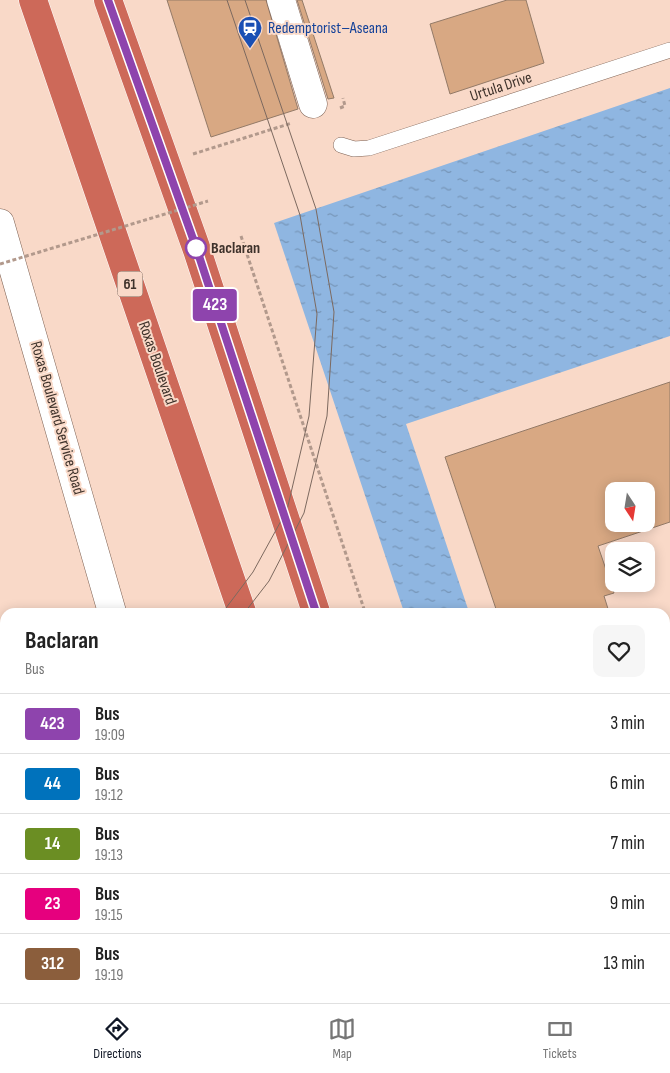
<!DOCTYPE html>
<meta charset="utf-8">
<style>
:root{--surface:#fff;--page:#f6f6f6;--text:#222;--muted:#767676;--line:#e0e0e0;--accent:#111827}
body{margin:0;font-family:"Sofia Sans Condensed",sans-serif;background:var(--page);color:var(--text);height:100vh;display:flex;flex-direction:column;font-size:19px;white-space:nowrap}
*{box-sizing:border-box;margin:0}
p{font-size:16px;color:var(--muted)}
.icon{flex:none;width:28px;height:28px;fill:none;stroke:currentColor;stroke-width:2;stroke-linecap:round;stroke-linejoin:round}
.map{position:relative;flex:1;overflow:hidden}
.side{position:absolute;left:0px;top:608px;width:670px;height:396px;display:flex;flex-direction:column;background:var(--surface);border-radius:15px 15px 0 0;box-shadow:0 2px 12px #0003}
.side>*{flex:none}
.badge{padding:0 10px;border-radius:4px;font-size:18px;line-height:32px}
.needle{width:32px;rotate:168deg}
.controls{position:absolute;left:605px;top:482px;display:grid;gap:10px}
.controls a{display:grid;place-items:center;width:50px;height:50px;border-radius:10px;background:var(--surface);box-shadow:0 2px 12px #0003;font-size:25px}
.map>.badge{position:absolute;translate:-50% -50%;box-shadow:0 0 0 2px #fff}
.round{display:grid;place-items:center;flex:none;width:52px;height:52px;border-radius:10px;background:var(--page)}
.summary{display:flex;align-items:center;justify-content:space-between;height:85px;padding:0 25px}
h1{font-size:24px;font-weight:700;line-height:38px}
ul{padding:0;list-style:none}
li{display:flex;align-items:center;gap:15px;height:60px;padding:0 25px;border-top:1px solid var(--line)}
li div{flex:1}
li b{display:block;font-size:19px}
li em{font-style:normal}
li .badge{min-width:55px;font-weight:700;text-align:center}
.tabs{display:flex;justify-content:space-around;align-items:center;height:70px;border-top:1px solid var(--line);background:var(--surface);font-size:14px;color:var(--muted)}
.tabs a{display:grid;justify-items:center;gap:2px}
.tabs .selected{color:var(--accent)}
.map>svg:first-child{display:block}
.water{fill:url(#water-ripples)}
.building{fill:#d8a883;stroke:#937a67;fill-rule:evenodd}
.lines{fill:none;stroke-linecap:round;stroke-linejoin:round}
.lane-casing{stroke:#7f6355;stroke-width:16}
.street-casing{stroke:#7f6355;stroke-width:29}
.highway-casing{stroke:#fff;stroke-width:29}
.path{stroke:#b2998c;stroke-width:3;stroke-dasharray:4 2.5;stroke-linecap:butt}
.lane{stroke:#fff;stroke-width:15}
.street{stroke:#fff;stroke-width:28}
.highway{stroke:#cd6959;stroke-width:28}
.tram{stroke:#7c695f;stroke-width:1}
.path-bridge{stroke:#b2998c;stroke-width:3;stroke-dasharray:4 2.5;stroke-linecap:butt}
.line-casing{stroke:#fff;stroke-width:11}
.line{stroke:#8e44ad;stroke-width:8}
.stop-dot{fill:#fff;stroke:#8e44ad;stroke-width:2.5}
.labels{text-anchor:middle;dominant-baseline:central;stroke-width:4;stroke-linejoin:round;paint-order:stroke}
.shield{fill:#f9d9c8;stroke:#76645a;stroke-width:1}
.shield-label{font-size:15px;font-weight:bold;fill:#3e322b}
.transit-label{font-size:16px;fill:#164399;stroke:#f9d9c8;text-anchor:start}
.street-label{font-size:16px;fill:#3e322b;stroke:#f9d9c8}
.stop-label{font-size:16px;font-weight:bold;fill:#3e322b;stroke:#f9d9c8;text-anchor:start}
</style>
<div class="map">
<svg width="670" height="1003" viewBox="0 0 670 1003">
<defs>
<pattern id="water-ripples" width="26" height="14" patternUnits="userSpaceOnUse" patternTransform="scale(1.25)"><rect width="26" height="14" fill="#8fb6e1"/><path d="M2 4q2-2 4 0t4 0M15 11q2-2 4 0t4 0" fill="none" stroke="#7695b7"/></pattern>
</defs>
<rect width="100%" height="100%" fill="#f9d9c8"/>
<g class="water">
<polygon points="670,88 670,336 406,424 469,612 404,612 274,223"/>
<polygon points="533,999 599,999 601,1003 534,1003"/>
</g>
<g class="building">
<polygon points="167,0 266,0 298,109 211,137"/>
<polygon points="297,0 302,0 334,98 328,99"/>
<polygon points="507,0 526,0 544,63 450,94 430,24"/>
<path d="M670 382V522L598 546 614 593 604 596 609 612H497L445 457ZM614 491H646V524H614Z"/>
</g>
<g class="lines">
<defs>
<polyline id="lane" points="341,145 354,149 369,148 670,50"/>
<g id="street">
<polyline points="281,0 313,104"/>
<polyline points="0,223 112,612"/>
<polyline points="0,817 5,815"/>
<polyline points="665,964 670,960"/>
<polyline points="223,999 224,1003"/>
<polyline points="657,999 658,1003"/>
<polyline points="22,1003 37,999"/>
</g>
<g id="highway">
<polyline points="33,0 242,612"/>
<polyline points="108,0 197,250 316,612"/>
<polyline points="370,999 372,1003"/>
<polyline points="444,999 445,1003"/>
</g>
</defs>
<use href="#lane" class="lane-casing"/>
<use href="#street" class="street-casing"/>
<use href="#highway" class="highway-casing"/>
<g class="path">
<polyline points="340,108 345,106 343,98"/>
<polyline points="193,154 292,123"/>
<polyline points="241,236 365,612"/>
<polyline points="485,999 487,1003"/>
</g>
<use href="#lane" class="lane"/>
<use href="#street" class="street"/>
<use href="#highway" class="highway"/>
<g class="tram">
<polyline points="223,612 253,572 287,510 309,416 317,314 300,215 227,0"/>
<polyline points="245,612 269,581 304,513 327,416 334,312 316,209 245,0"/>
<polyline points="0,772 5,770"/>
<polyline points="0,791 5,789"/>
</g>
<polyline class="path-bridge" points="0,264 208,201"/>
</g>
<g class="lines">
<defs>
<polyline id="line" points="108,0 197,250 316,612"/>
</defs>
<use href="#line" class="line-casing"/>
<use href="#line" class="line"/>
</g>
<defs>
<symbol id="station-pin" viewBox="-11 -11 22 30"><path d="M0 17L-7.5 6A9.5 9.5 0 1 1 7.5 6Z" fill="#1a4fb4" stroke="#f9d9c8"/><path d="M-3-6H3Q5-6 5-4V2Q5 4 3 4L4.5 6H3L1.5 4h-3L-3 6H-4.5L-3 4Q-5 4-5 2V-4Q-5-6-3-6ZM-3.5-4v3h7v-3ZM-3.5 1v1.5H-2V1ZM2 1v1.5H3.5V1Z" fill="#fff"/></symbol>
</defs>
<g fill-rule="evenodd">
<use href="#station-pin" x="236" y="14" width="28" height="38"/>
</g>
<circle class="stop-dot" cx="196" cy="248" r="10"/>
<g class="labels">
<rect class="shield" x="117.5" y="271.5" width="25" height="25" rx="4"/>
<g class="shield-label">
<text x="130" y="284">61</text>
</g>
<g class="transit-label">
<text x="268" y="28">Redemptorist–Aseana</text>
</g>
<g class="street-label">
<text transform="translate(501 87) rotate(-18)">Urtula Drive</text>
<text transform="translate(157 363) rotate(71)">Roxas Boulevard</text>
<text transform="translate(57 418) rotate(74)">Roxas Boulevard Service Road</text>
</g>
<g class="stop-label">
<text x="211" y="248">Baclaran</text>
</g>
</g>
</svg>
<div class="controls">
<a><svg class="needle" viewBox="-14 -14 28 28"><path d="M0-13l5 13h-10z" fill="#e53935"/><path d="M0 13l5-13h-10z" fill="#767676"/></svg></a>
<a><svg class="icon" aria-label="layers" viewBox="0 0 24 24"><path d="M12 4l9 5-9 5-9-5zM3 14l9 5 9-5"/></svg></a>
</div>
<b class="badge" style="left:215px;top:305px;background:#8e44ad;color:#fff">423</b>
<section class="side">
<div class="summary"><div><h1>Baclaran</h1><p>Bus</p></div><a class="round"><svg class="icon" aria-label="heart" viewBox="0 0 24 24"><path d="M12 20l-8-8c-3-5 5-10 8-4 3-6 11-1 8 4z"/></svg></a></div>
<ul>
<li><span class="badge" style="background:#8e44ad;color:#fff">423</span><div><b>Bus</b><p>19:09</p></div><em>3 min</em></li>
<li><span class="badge" style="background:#0072bc;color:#fff">44</span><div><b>Bus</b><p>19:12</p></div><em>6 min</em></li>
<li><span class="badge" style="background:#6b8e23;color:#fff">14</span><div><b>Bus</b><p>19:13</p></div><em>7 min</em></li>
<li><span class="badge" style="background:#e6007e;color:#fff">23</span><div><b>Bus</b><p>19:15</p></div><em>9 min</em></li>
<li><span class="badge" style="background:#8b5e3c;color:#fff">312</span><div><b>Bus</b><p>19:19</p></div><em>13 min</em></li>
</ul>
</section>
</div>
<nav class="tabs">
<a class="selected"><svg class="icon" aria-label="directions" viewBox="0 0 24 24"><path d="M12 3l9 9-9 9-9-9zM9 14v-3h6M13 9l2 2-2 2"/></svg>Directions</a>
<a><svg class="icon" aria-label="map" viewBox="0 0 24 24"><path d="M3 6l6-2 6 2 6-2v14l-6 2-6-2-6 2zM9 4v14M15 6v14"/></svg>Map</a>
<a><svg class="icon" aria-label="tickets" viewBox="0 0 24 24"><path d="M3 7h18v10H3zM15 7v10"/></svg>Tickets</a>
</nav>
